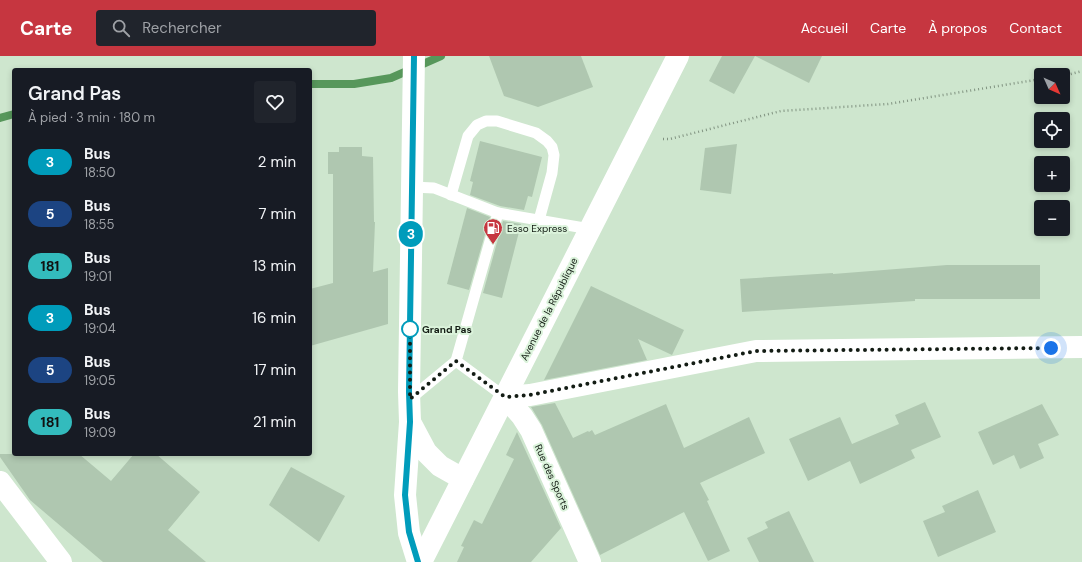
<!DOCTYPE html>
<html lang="fr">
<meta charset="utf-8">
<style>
:root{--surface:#171b24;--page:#20242c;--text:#f1f3f6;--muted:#9ea1a6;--accent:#c63640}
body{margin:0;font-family:"DM Sans",sans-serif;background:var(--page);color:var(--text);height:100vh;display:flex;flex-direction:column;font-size:15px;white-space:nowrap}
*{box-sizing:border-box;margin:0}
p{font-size:13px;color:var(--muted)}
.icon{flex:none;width:22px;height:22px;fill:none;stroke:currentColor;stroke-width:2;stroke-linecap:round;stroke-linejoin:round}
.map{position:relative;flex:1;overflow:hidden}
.details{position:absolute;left:12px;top:12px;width:300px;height:388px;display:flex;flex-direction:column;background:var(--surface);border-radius:4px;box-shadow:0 2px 6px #0003}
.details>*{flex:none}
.badge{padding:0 8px;border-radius:13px;font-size:14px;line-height:26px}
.needle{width:26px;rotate:135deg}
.buttons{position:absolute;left:1034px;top:12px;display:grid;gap:8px}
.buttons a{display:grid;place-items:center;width:36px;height:36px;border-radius:4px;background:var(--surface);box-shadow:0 2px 6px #0003;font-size:20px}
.you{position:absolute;width:20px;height:20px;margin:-10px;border:3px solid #fff;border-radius:50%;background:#1a73e8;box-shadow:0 0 0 6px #1a73e833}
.map>.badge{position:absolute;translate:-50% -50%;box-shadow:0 0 0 2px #fff}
.round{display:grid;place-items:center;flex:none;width:42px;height:42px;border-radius:4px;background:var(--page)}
.head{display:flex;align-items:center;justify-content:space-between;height:68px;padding:0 16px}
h1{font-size:19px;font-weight:600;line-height:30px}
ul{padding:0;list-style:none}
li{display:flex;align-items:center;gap:12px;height:52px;padding:0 16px}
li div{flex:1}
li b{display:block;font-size:15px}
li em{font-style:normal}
li .badge{min-width:44px;font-weight:700;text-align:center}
header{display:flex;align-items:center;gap:24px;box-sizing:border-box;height:56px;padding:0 20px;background:var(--accent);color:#fff}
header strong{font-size:19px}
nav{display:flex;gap:22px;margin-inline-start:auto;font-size:14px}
.search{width:280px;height:36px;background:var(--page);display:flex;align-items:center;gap:10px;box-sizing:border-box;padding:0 14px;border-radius:4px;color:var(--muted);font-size:15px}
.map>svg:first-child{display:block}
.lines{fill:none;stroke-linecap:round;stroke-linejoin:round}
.stream{stroke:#57975b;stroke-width:8}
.building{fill:#afc7b0}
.path{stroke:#819381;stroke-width:2.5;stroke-dasharray:1 3;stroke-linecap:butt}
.lane{stroke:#fff;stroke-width:11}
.street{stroke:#fff;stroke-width:22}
.secondary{stroke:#fff;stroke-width:22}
.line-casing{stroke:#fff;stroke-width:9}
.line{stroke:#009cbb;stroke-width:6}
.walk{stroke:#131c14;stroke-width:4;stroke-dasharray:0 7.2}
.stop-dot{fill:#fff;stroke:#009cbb;stroke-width:2}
.labels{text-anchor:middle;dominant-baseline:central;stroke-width:4;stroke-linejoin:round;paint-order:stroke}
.poi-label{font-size:10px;fill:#131c14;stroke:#dbf3db;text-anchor:start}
.street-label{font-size:10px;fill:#131c14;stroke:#dbf3db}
.stop-label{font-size:10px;font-weight:bold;fill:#131c14;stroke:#dbf3db;text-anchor:start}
</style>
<header>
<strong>Carte</strong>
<div class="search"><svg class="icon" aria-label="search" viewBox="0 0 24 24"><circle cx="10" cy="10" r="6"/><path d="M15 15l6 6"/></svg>Rechercher</div>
<nav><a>Accueil</a><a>Carte</a><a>À propos</a><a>Contact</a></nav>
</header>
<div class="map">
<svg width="1082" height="506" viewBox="0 0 1082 506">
<rect width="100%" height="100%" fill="#cee6ce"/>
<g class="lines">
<g class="stream">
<polyline points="310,28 354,28 391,22 441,0"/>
<polyline points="0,62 14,58"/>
</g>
</g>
<g class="building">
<polygon points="489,0 581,0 593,31 538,51 504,40"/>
<polygon points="722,0 755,0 734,38 709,25"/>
<polygon points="755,0 822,0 809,27"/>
<polygon points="480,85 542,101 532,141 528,140 524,154 500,150 470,139 473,126 470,125"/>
<polygon points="737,88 731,138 700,134 705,92"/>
<polygon points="339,91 362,91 362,100 373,101 374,166 375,166 373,216 388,212 388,268 310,290 310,233 333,227 333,118 328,118 328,96 339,96"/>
<polygon points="467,152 490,161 469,234 447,228"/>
<polygon points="503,165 521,168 502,242 483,237"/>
<polygon points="947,209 1040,209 1040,243 915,243 915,245 742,256 740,223 833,217 833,218"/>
<polygon points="591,230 684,274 672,299 638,283 647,304 544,324"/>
<polygon points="925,346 941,381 911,394 915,402 860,428 850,405 808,425 789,383 840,361 852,388 899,368 895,359"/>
<polygon points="555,347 573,382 588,375 589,376 592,374 595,379 666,348 684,392 749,361 765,397 700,427 709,444 707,445 730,495 708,505 684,456 600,499 542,369 531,351"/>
<polygon points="1042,348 1059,379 1038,388 1044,402 1020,413 1014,399 993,409 978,376"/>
<polygon points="517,376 561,472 531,506 457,506 464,491 461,490 474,464 482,468 514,403 506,399"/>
<polygon points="0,398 79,398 111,425 134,398 156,398 200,436 168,474 206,506 103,506 30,444 0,401"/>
<polygon points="291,411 345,440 319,486 269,449"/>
<polygon points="978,434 996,476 938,501 923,465 945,456 942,450"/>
<polygon points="789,455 814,506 759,506 747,482 768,472 765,466"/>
</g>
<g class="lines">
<g class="path">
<polyline points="1063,20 1082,15"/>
<polyline points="663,83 670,83 781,55 888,48 1041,23"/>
</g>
<g class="lane">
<polyline points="412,131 434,132 498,157 590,173"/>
<polyline points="451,139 468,80 477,69 486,65 497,65 536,77 547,85 552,91 554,99 552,117 539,164"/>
<polyline points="498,157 456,305 505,341"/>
<polyline points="410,343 456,305"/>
</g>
<g class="street">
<polyline points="505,341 530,339 756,295 1082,291"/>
<polyline points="505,341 522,360 531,374 590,506"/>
<polyline points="0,426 61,506"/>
</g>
<g class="secondary">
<polyline points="414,0 409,336 410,366 405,439 409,477 418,506"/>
<polyline points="410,366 426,396 440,410 463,423"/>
<polyline points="421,506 678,0"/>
</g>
</g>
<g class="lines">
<defs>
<polyline id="line" points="414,0 409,336 410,366 405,439 409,476 418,506"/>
</defs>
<use href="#line" class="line-casing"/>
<use href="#line" class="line"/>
<polyline class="walk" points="410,273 410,266 410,343 456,305 505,341 530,339 756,295 1051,292"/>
</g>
<defs>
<symbol id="fuel-pin" viewBox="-11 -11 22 30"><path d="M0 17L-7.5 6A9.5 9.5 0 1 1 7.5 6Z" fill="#c63640" stroke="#dbf3db"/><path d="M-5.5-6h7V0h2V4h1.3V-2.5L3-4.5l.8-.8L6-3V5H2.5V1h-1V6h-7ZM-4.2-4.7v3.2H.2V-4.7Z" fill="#fff"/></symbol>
</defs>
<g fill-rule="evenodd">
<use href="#fuel-pin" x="482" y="161" width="22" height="30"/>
</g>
<circle class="stop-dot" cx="410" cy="273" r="8"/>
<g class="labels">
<g class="poi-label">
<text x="507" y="172">Esso Express</text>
</g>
<g class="street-label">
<text transform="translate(549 253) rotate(-63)">Avenue de la République</text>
<text transform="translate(552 421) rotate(66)">Rue des Sports</text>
</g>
<g class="stop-label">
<text x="422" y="273">Grand Pas</text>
</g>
</g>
</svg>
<div class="buttons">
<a><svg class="needle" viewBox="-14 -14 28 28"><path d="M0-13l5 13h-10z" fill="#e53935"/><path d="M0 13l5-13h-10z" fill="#9ea1a6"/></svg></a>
<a><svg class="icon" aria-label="locate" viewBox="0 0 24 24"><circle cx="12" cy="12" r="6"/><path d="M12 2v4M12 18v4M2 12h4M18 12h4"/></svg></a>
<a>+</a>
<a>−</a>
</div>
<div class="you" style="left:1051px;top:292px"></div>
<b class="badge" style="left:411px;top:178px;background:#009cbb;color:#fff">3</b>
<section class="details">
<div class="head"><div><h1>Grand Pas</h1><p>À pied · 3 min · 180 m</p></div><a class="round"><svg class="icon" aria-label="heart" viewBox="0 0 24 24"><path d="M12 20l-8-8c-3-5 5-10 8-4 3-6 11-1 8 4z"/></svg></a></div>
<ul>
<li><span class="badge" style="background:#009cbb;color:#fff">3</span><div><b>Bus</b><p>18:50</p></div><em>2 min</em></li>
<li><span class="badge" style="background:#1c4482;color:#fff">5</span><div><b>Bus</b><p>18:55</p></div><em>7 min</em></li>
<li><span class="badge" style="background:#33bbbd;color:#111">181</span><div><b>Bus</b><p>19:01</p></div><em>13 min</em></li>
<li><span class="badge" style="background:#009cbb;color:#fff">3</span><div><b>Bus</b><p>19:04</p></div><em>16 min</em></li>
<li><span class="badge" style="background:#1c4482;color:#fff">5</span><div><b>Bus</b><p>19:05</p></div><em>17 min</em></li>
<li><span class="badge" style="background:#33bbbd;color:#111">181</span><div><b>Bus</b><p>19:09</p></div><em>21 min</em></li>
</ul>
</section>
</div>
